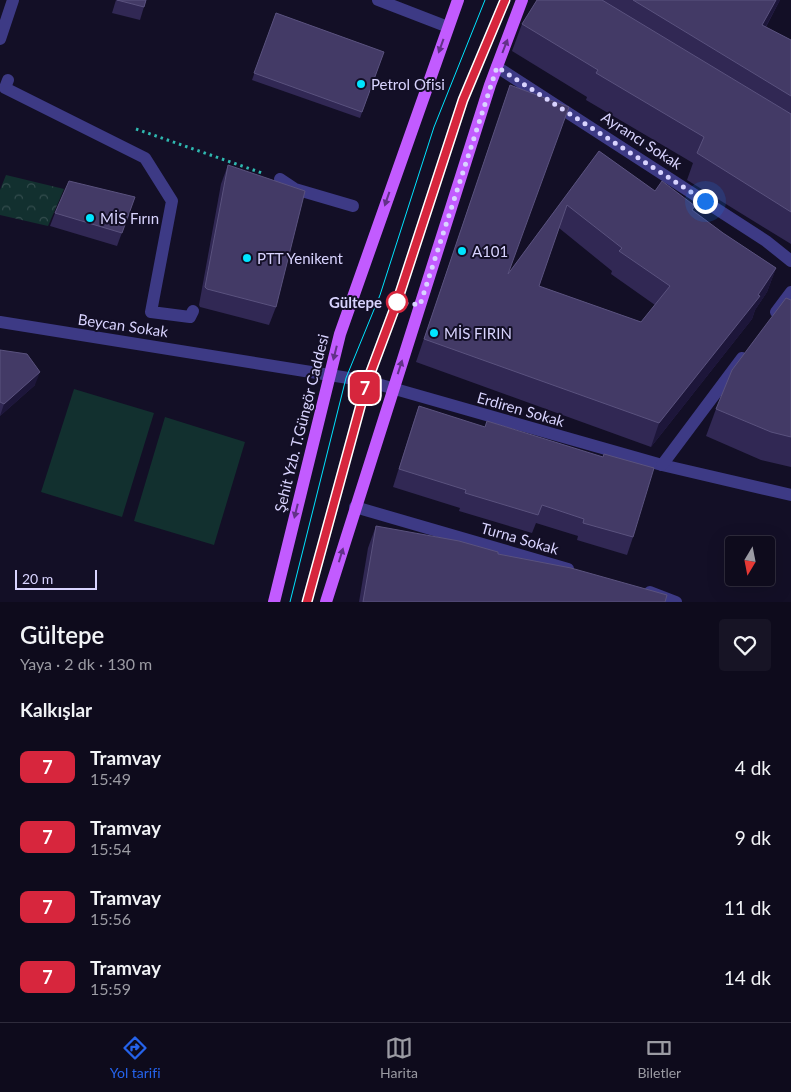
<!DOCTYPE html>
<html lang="tr">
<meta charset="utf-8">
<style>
:root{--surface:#0e0b1c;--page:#171425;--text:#f1f3f6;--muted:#9b9ba3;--line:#2e2b3b;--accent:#2563eb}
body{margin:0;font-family:Lato,sans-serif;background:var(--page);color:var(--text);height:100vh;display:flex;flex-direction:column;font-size:19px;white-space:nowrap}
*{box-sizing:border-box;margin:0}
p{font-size:16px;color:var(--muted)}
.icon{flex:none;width:28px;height:28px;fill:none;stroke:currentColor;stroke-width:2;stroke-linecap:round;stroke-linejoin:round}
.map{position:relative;height:602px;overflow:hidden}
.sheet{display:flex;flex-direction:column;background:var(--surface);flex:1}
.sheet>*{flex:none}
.badge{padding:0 10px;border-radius:8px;font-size:18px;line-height:32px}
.needle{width:32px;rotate:190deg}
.fabs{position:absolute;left:725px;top:536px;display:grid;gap:10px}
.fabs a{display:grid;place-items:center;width:50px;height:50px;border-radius:5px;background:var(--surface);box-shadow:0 5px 20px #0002,0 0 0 1px var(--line);font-size:25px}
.scale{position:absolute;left:15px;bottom:12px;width:82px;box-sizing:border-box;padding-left:5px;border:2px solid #d9d4ff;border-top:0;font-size:14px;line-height:18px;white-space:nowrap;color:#d9d4ff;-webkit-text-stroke:4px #130f26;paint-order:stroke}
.you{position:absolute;width:25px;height:25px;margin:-12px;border:4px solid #fff;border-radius:50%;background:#1a73e8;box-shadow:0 0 0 8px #1a73e833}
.map>.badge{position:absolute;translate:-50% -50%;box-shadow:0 0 0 2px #fff}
h2{padding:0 20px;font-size:19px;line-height:45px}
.round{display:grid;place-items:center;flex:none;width:52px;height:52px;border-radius:5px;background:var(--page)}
.head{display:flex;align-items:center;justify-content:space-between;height:85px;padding:0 20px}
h1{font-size:24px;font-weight:600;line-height:38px}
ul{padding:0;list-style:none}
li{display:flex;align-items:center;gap:15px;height:70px;padding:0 20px}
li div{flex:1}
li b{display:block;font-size:19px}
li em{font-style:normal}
li .badge{min-width:55px;font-weight:700;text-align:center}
.menu{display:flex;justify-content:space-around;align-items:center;height:70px;border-top:1px solid var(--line);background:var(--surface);font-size:14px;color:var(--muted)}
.menu a{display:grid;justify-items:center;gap:2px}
.menu .active{color:var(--accent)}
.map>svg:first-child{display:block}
.forest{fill:url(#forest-crowns)}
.garden{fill:#12302f}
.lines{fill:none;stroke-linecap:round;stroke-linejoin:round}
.path{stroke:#2fb8b0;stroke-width:3;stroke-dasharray:2.5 4;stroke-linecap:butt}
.street{stroke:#3d3a85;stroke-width:12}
.primary{stroke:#c25bff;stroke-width:12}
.tram{stroke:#00e5ff;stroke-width:1}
.wall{fill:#312854;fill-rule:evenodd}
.shaded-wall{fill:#1d163a}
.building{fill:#433a66;stroke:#5a527e;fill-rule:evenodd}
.oneway{fill:#623188}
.line-casing{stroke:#fff;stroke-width:11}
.line{stroke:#d7263d;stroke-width:8}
.walk{stroke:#d9d4ff;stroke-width:5;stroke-dasharray:0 9}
.poi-dot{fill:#00e5ff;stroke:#130f26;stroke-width:2}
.stop-dot{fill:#fff;stroke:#d7263d;stroke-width:2.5}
.labels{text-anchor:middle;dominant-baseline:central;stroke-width:4;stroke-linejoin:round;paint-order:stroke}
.poi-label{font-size:15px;fill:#d9d4ff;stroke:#130f26;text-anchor:start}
.street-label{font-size:15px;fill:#d9d4ff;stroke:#130f26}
.stop-label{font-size:15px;font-weight:bold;fill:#d9d4ff;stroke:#130f26;text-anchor:end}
</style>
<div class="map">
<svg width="791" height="602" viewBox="0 0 791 602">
<defs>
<pattern id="forest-crowns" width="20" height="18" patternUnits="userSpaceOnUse" patternTransform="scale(1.25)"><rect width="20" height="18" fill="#12302f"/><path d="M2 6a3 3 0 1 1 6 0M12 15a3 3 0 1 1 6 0" fill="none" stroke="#344d4e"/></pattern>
</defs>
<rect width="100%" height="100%" fill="#130f26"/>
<polygon class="forest" points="6,175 64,189 48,226 0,215 0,190"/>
<g class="garden">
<polygon points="74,389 154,413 122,517 41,492"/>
<polygon points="165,417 245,442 214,545 134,521"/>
</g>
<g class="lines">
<polyline class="path" points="136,129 262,173"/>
<g class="street">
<polyline points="378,0 448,27"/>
<polyline points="0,39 13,0"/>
<polyline points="497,67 766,241 791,261"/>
<polyline points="8,80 5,88 145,158 172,201 151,312 190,317 193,311"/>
<polyline points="280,179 295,189 353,206"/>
<polyline points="776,312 791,292"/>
<polyline points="0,322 367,381 662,465 791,495"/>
<polyline points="662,465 742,358"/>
<polyline points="355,507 568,569"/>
<polyline points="650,592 676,602"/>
</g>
<g class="primary">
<polyline points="274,602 340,334 458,0"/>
<polyline points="326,602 490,85 522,0"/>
</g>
<g class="tram">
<polyline points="290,602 346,378 380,295 434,127 485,0"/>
<polyline points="307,602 367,381 397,302 463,100 505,0"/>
</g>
</g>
<g class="wall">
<polygon points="116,0 146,0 140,20 112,13"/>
<polygon points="537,0 780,0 766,27 791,40 791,244 687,180 693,163 586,100 587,97 512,51 522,24"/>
<polygon points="276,13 384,52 360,118 252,80"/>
<path d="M510 85 508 274 599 151 655 191 693 210 723 233 776 268 767 292 755 310 752 319 651 447 416 362ZM559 228 612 271 611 274 655 305 641 322 539 286Z"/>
<polygon points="228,165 276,307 269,325 200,307 199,305 221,184"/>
<polygon points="135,197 117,246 50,226 55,213"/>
<polygon points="791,300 791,467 761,460 706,436 716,409"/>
<polygon points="0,350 35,385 0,416"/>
<polygon points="419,406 633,537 627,555 577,540 578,536 536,523 532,533 459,511 460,508 393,487 413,423"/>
<polygon points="376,526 498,554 665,602 359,602 368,548"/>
</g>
<g class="shaded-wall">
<polygon points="776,0 780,0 752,52 762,25"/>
<polygon points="776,268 767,292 755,310 752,319 651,447 659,423 758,295"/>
<polygon points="40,372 35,385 0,416 4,404"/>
</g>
<g class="building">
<polygon points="117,0 146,0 144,7"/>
<polygon points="537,0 602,0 791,114 791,212 697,153 704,137 596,73 598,70 522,24"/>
<polygon points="633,0 776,0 762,25 791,40 791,96"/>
<polygon points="276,13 384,52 362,112 254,73"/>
<path d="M510 85 569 107 508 274 599 151 655 191 662 181 695 206 692 210 723 233 776 268 758 295 760 296 659 423 424 339ZM567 205 622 248 619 251 670 286 641 322 539 286Z"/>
<polygon points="228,165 305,191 276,307 207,289 205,287"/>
<polygon points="69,181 135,197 122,233 55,213"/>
<polygon points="786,298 791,300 791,437 771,432 716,409 732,370"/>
<polygon points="0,350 27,354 40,372 4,404 0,402"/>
<polygon points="419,406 485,427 487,421 603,457 604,454 654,468 633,537 583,523 584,519 542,505 538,515 465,493 466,490 399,469"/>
<polygon points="376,526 459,541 498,552 498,554 571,568 667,595 665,602 363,602"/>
</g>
<defs><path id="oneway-solid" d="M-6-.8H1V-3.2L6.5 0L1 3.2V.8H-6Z" transform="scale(1.25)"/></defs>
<g class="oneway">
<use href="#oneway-solid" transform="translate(441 46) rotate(110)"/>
<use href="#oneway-solid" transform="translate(505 46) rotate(-69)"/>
<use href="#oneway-solid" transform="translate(387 199) rotate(109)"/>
<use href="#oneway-solid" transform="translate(335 353) rotate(104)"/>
<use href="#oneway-solid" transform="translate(400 367) rotate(-72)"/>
<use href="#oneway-solid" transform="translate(296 511) rotate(104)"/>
<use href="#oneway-solid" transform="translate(341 555) rotate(-73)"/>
</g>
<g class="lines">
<defs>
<polyline id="line" points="307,602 367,382 397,302 463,100 505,0"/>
</defs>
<use href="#line" class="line-casing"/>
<use href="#line" class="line"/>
<polyline class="walk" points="397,302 420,305 497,67 705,201"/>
</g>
<g class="poi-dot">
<circle cx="361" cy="84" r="5"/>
<circle cx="90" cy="218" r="5"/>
<circle cx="462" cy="251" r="5"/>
<circle cx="247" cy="258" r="5"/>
<circle cx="434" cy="333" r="5"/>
</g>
<circle class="stop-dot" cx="397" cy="302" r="10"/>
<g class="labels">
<g class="poi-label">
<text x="371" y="84">Petrol Ofisi</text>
<text x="100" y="218">MİS Fırın</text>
<text x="472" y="251">A101</text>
<text x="257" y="258">PTT Yenikent</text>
<text x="444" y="333">MİS FIRIN</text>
</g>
<g class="street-label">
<text transform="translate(642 140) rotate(33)">Ayrancı Sokak</text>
<text transform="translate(123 325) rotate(8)">Beycan Sokak</text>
<text transform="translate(521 409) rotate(16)">Erdiren Sokak</text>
<text transform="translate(301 423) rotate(-76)">Şehit Yzb. T.Güngör Caddesi</text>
<text transform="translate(520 538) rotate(16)">Turna Sokak</text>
</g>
<g class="stop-label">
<text x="382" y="302">Gültepe</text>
</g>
</g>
</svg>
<div class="fabs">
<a><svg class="needle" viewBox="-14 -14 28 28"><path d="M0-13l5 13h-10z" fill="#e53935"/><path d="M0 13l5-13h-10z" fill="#9b9ba3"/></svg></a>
</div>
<div class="scale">20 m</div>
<div class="you" style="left:705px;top:201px"></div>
<b class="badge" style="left:365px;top:388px;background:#d7263d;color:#fff">7</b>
</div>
<section class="sheet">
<div class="head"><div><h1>Gültepe</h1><p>Yaya · 2 dk · 130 m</p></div><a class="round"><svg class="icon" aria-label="heart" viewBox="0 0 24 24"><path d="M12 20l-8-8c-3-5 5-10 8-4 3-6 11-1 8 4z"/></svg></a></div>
<h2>Kalkışlar</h2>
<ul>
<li><span class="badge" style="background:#d7263d;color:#fff">7</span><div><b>Tramvay</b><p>15:49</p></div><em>4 dk</em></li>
<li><span class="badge" style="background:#d7263d;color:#fff">7</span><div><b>Tramvay</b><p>15:54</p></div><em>9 dk</em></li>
<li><span class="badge" style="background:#d7263d;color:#fff">7</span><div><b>Tramvay</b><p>15:56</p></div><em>11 dk</em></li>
<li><span class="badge" style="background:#d7263d;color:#fff">7</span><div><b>Tramvay</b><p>15:59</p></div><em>14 dk</em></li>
</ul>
</section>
<nav class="menu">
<a class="active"><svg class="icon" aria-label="directions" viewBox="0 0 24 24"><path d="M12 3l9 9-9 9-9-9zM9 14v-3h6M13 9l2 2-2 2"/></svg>Yol tarifi</a>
<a><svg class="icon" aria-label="map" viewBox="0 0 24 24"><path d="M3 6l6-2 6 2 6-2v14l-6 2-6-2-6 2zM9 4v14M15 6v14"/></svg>Harita</a>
<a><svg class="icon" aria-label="tickets" viewBox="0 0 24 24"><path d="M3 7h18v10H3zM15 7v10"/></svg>Biletler</a>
</nav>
